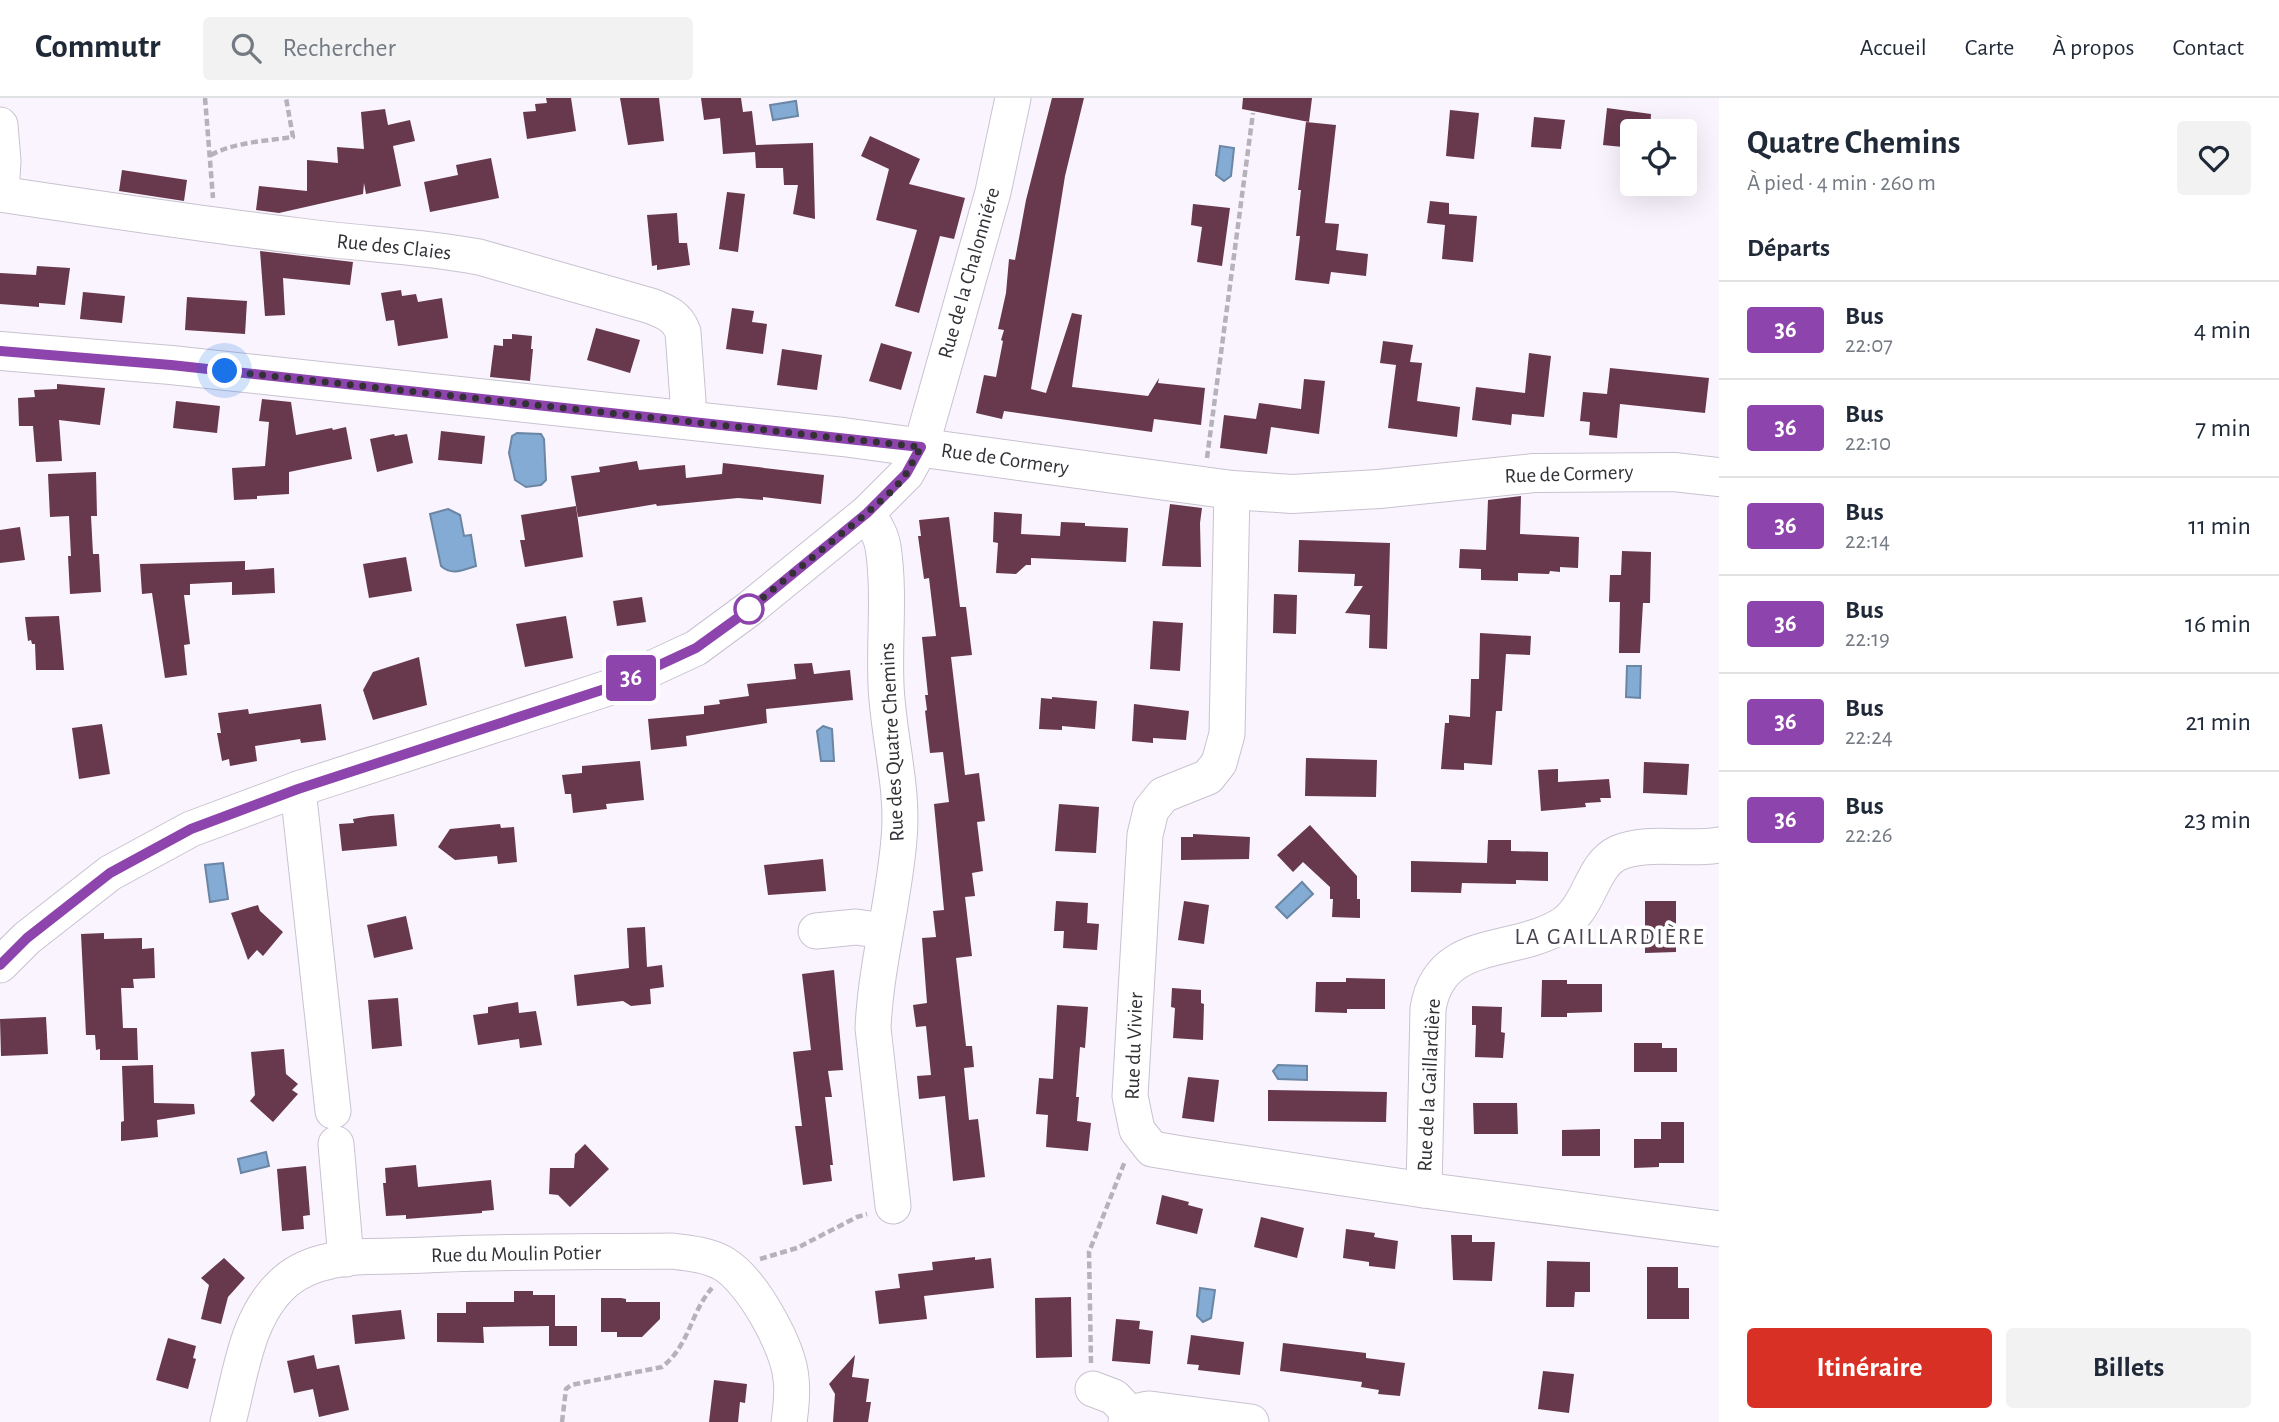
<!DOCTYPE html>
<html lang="fr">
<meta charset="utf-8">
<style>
:root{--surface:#fff;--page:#f2f2f3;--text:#1f2937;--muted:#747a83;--line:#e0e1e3;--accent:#d93025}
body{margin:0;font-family:"Alegreya Sans",sans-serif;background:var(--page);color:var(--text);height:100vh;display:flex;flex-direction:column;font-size:26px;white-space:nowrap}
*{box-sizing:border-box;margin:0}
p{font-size:23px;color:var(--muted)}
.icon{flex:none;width:38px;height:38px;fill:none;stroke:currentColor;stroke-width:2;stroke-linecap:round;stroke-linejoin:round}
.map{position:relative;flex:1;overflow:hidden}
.side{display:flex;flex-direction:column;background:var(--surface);width:560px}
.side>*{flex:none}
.badge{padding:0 14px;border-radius:5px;font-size:24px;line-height:46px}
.buttons{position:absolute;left:1620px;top:21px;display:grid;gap:14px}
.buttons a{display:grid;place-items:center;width:77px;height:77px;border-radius:7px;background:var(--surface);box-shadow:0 7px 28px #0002;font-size:35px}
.you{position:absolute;width:35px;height:35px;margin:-18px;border:5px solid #fff;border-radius:50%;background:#1a73e8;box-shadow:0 0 0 10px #1a73e833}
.map>.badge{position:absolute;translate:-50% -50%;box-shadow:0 0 0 4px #fff}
h2{padding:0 28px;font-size:26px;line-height:63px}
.round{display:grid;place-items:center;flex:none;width:74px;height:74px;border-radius:7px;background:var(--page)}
.head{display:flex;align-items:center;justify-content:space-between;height:119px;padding:0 28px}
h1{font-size:33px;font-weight:600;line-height:52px}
.primary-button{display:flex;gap:14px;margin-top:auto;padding:14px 28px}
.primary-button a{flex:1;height:80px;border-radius:7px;background:var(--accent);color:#fff;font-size:28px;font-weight:600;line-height:80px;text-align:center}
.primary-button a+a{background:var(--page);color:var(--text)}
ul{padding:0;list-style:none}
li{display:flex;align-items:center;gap:21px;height:98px;padding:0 28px;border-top:2px solid var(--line)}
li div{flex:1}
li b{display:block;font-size:26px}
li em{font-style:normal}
li .badge{min-width:77px;font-weight:700;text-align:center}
header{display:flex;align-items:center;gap:42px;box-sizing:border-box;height:98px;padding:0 35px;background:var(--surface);border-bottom:2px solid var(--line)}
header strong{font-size:33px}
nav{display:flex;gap:38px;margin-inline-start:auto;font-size:24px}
.search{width:490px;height:63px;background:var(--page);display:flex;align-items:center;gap:18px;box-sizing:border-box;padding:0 24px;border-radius:7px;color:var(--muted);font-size:26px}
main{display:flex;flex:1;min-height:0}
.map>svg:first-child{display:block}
.water{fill:#83abd3;stroke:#6b86a4;stroke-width:2}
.building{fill:#68384c}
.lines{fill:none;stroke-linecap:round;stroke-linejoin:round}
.minor-casing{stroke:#c9c2d1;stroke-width:37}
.major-casing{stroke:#c9c2d1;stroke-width:40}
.path{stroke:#b6b2ba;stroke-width:4.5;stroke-dasharray:7 3.5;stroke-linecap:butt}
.minor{stroke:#fff;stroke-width:35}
.major{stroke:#fff;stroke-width:38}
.line-casing{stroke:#fff;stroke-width:16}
.line{stroke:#8e44ad;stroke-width:10}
.walk{stroke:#333036;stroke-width:7;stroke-dasharray:0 12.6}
.stop-dot{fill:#fff;stroke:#8e44ad;stroke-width:3.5}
.labels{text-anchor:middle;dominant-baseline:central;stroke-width:7;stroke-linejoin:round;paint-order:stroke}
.street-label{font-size:21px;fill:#333036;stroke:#fff}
.neighbourhood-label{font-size:23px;letter-spacing:2px;fill:#4a4450;stroke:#fff}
</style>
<header>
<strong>Commutr</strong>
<div class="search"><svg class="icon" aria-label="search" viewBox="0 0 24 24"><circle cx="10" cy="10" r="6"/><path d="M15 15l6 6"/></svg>Rechercher</div>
<nav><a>Accueil</a><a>Carte</a><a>À propos</a><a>Contact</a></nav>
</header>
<main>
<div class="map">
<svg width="1719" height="1324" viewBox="0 0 1719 1324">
<rect width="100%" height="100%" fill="#f9f4fd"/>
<g class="water">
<polygon points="796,3 798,18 773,22 770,7"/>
<polygon points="1220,48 1234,50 1231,78 1224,83 1216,77"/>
<polygon points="517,335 541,336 544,341 546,382 541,387 526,389 515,382 509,355 512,338"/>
<path d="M448 411 460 417 464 438 471 437 476 468C463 472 452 478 441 468L430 416Z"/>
<polygon points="1627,568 1641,568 1640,600 1626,599"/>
<polygon points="823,628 832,631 834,663 821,663 817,633"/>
<polygon points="223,765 228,801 210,804 205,767"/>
<polygon points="1302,784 1313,796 1287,820 1276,809"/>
<polygon points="1278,967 1307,968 1307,982 1278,981 1273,973"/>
<polygon points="266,1054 269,1068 241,1075 238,1061"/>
<polygon points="1200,1190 1215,1192 1211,1220 1203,1224 1197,1218"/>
</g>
<g class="building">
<polygon points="546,0 571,0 576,33 527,41 523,14 536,13 535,6 547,5"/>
<polygon points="620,0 659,0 664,43 628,47"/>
<polygon points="701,0 741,0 743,14 752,13 756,47 813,45 815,121 793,116 798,87 784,87 783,70 756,70 755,54 723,56 720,20 704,22"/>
<polygon points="1052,0 1084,0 1065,78 1031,291 1046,295 1072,215 1082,217 1072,289 1148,298 1159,280 1158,285 1205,290 1201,327 1154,321 1152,334 1004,313 1002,321 976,315 984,277 996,279 1003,243 1001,242 1004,232 998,231 1006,195 1009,161 1015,162 1026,102"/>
<polygon points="1243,0 1312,0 1309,24 1242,11"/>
<polygon points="1607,10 1651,16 1650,33 1633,33 1633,50 1603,47"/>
<polygon points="385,11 388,27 410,22 415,43 393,48 401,88 366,96 364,85 363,96 279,115 256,112 259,88 307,93 307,62 338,65 337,49 364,51 361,14"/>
<polygon points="1450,12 1479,15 1474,61 1446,58"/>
<polygon points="1534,19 1565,22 1561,51 1531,49"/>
<polygon points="1306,24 1336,27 1325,125 1339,126 1336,152 1368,156 1366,178 1331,174 1329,186 1295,182 1300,138 1296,138 1301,92 1298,92"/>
<polygon points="870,38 920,61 909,86 965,100 954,141 940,138 919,215 895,208 917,132 876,122 889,71 861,58"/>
<polygon points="491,60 499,100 430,114 424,84 458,77 456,67"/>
<polygon points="122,72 187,82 184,103 119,93"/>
<polygon points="727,94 745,96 738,154 719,151"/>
<polygon points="1430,103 1449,105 1449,116 1477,118 1473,164 1442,161 1445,127 1427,125"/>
<polygon points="1193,106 1230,110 1222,168 1197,164 1202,129 1191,127"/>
<polygon points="677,115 679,145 687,145 690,167 657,172 657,167 652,168 647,117"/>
<polygon points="260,153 353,164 350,187 283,180 285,217 265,218"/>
<polygon points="37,168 70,170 65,207 39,205 39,209 0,206 0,175 36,177"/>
<polygon points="401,192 402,198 416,196 418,204 442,200 448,240 398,248 394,222 386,223 381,195"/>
<polygon points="83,194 125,198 122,225 80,221"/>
<polygon points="187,199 247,203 245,236 185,232"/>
<polygon points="732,210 754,213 752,224 767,226 763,256 726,251"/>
<polygon points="596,230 640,242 630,275 587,262"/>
<polygon points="512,236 532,238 531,251 533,251 530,283 490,279 494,247 503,248 503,241 512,241"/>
<polygon points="1383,243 1413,247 1410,264 1422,265 1417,303 1460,309 1457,339 1388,330 1396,267 1380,265"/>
<polygon points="881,245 912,254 901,292 869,283"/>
<polygon points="782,251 822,257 817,292 777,287"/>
<polygon points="1529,255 1551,258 1544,319 1512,316 1511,327 1472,322 1476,289 1525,295"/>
<polygon points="1610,270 1709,280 1705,315 1620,306 1617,340 1589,337 1590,324 1580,323 1583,294 1607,296"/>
<polygon points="1304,281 1325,283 1319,336 1271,329 1267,356 1220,350 1224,317 1256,321 1259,305 1301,311"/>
<polygon points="57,286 105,290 100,327 59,322 62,363 36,364 33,328 19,328 18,300 35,299 34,292 57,291"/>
<polygon points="262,301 291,304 296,337 332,330 333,332 346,329 352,361 289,374 289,396 257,398 257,401 234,402 232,370 265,368 269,324 259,323"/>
<polygon points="176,303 220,308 217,335 173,330"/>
<polygon points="441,333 485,338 482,366 438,362"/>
<polygon points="394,336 395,338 407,336 413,365 377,374 370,341"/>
<polygon points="637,363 639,372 685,367 686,380 722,376 723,365 824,377 821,406 763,399 763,402 738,400 657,408 656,406 578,419 571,378 600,374 599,369"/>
<polygon points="96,374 97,418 91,418 93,456 99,456 101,494 70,496 68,458 71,458 69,418 50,419 48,376"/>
<polygon points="1521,398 1520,436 1579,439 1578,470 1560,469 1560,474 1550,473 1549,476 1518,475 1518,483 1481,482 1481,471 1459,470 1460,451 1486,452 1488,402"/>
<polygon points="1170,406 1202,410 1200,425 1201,469 1162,468"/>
<polygon points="576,408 583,459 525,469 520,442 525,442 521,417"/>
<polygon points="994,414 1022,416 1021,436 1060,438 1061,424 1085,425 1085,428 1128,430 1126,464 1031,460 1031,467 1026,467 1016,476 996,475 998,445 993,444"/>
<polygon points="949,419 960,509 966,509 972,557 951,559 965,677 979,675 985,723 977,724 983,773 972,775 975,798 965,799 972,858 956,860 966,948 972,948 974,969 964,970 969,1022 978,1021 985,1079 953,1083 945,998 919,1001 917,978 931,977 926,928 916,929 913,907 927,905 922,840 936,839 933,813 944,812 934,706 949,704 943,654 930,655 925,613 927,612 925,597 928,597 922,539 936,538 929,480 924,481 918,438 921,438 919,422"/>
<polygon points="20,429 25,462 0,465 0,432"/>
<polygon points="1299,442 1390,445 1387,551 1369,550 1370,517 1345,515 1363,488 1354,488 1355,476 1298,474"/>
<polygon points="1622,453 1651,454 1650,505 1643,505 1640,555 1619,555 1620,504 1609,504 1610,477 1621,477"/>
<polygon points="406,459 412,493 369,500 363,466"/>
<polygon points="245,463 245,472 274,470 275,495 232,497 232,484 190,486 190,497 184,497 190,546 184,547 187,577 165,580 152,495 142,496 140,466"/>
<polygon points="1274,496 1297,497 1296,536 1273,535"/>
<polygon points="642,499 646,524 617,528 613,503"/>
<polygon points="59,518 64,572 36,572 35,546 32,546 31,542 28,543 25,519"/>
<polygon points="566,518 573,560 525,569 516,526"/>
<polygon points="1153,523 1183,525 1180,573 1150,571"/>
<polygon points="1480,535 1531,538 1530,557 1506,556 1502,613 1496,613 1492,667 1464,665 1464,672 1441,671 1445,625 1449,625 1449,617 1470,619 1471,581 1479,581"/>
<polygon points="419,559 427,607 373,622 363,592 373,574"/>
<polygon points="812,565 814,576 850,572 853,602 766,611 767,625 686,638 687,648 651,652 648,621 704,616 704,608 720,606 719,602 749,598 747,586 796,581 794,566"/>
<polygon points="1052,599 1097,603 1095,631 1062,628 1062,632 1039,631 1041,600 1052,601"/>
<polygon points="321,606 326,642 301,645 300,641 255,648 257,663 230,668 229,661 222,663 217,635 221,635 218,615 248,611 249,616"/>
<polygon points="1134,606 1189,613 1186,642 1153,640 1153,645 1132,643"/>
<polygon points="102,626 110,676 79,681 72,630"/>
<polygon points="1306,660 1377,662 1376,699 1305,698"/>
<polygon points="640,663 644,702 606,706 607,711 573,715 571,696 565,696 562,677 582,675 582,668"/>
<polygon points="1644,664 1689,666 1687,697 1643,695"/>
<polygon points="1558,671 1558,684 1609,681 1611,700 1600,700 1601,704 1585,705 1586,709 1541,713 1538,672"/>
<polygon points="1059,706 1099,709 1096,755 1055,753"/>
<polygon points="394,716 397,748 342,753 339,726 354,725 353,721 370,718"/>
<polygon points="500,726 501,730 514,729 517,764 498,766 497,758 455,762 438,749 450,731"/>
<polygon points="1310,727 1357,778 1357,801 1360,801 1360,820 1332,819 1333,801 1330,801 1330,789 1303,764 1293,774 1277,757"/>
<polygon points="1193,736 1250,739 1249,761 1181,762 1181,739 1193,739"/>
<polygon points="1488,742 1511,742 1511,753 1548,754 1548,783 1516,782 1516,786 1462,785 1461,795 1411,794 1411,763 1487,765"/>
<polygon points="823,761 826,793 768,797 764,767"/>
<polygon points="1056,803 1088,805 1087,825 1099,826 1097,852 1063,850 1064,833 1054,833"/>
<polygon points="1184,803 1209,807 1204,846 1178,842"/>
<polygon points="1645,803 1676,803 1676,854 1645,855"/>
<polygon points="258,807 260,813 283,834 263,858 257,852 248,862 231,815"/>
<polygon points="406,818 413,851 374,860 367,827"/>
<polygon points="645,829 647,869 662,867 664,889 650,891 651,906 631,908 623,903 577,908 574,877 629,870 627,830"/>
<polygon points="104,835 104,841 142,840 142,851 154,850 155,880 133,881 134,890 121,890 123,930 137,930 138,962 100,962 100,951 96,952 95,937 86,937 81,836"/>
<polygon points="834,872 843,972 828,973 832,999 825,999 833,1067 830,1067 832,1083 803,1087 795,1028 802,1028 793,954 811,952 802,876"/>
<polygon points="1346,880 1385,881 1385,911 1347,911 1347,915 1315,914 1316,884 1346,884"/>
<polygon points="1542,882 1567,882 1567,886 1602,886 1602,914 1567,915 1567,919 1541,919"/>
<polygon points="1172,890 1201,892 1201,905 1204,906 1203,942 1173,940 1175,910 1171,909"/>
<polygon points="398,900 402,948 372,951 368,902"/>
<polygon points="518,904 519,915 536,913 542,947 520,950 519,941 478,947 473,917 488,915 488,909"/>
<polygon points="1057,907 1088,909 1085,950 1080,949 1076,999 1079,999 1077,1023 1091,1025 1088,1053 1046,1049 1048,1017 1036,1016 1039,980 1053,981"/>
<polygon points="1472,908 1502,909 1501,934 1505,935 1503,960 1475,959 1476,927 1472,927"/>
<polygon points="46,919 48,956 1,958 0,921"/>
<polygon points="1634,945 1662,945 1662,950 1677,950 1677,974 1634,974"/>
<polygon points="284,951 286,976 298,986 292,992 298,996 273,1024 250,1003 255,997 251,954"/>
<polygon points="153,967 154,1005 194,1006 195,1016 157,1022 158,1039 121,1043 121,1024 124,1023 122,968"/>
<polygon points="1188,979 1219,982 1214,1024 1182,1020"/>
<polygon points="1268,992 1387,994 1386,1024 1268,1023"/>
<polygon points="1473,1005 1517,1005 1518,1036 1474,1036"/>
<polygon points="1661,1024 1684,1024 1684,1065 1659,1065 1659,1069 1634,1070 1634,1041 1661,1041"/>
<polygon points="1600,1031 1600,1058 1562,1058 1562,1032"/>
<polygon points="585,1046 609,1071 570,1109 558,1097 549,1096 550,1070 574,1070 575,1056"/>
<polygon points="416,1067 418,1089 491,1082 494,1112 482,1113 482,1115 406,1121 406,1117 386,1118 383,1085 386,1085 385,1070"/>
<polygon points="306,1068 310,1117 303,1118 304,1131 282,1133 277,1071"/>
<polygon points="1162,1097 1189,1104 1188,1107 1203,1111 1197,1136 1156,1126"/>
<polygon points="1261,1119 1304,1130 1297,1160 1254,1149"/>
<polygon points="1346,1131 1375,1135 1374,1139 1398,1143 1395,1171 1369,1168 1369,1164 1343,1160"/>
<polygon points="1451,1137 1472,1137 1472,1144 1495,1144 1492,1183 1453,1182"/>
<polygon points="975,1159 975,1162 991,1160 994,1190 924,1198 927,1221 879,1226 875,1193 900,1190 898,1176 933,1172 932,1164"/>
<polygon points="224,1160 245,1180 228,1199 221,1226 201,1221 209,1187 201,1180"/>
<polygon points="1547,1163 1590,1164 1590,1194 1575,1194 1574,1209 1546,1209"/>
<polygon points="1647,1169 1678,1169 1678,1190 1689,1190 1689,1221 1647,1221"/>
<polygon points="514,1193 533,1193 533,1197 555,1197 555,1228 577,1228 577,1248 549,1248 549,1228 483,1229 484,1245 437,1244 437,1215 466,1215 466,1204 514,1204"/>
<polygon points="1071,1199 1072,1259 1036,1260 1035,1200"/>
<polygon points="601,1200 621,1200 626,1201 626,1204 660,1204 660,1221 642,1239 617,1239 617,1234 601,1234"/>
<polygon points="401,1212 405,1241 355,1246 352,1217"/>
<polygon points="1116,1221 1140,1223 1139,1231 1153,1233 1150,1266 1112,1263"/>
<polygon points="1191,1237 1244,1244 1240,1277 1198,1272 1199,1267 1187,1266"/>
<polygon points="168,1240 196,1248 193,1260 196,1261 188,1291 156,1282"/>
<polygon points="1283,1245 1366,1255 1366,1260 1405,1265 1400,1298 1378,1296 1379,1292 1361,1289 1362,1284 1280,1273"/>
<polygon points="314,1257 317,1271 339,1267 349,1312 319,1319 313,1291 294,1295 287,1263"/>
<polygon points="855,1257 852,1279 869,1281 866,1304 871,1304 868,1324 833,1324 835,1296 829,1286"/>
<polygon points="1543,1273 1574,1276 1569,1315 1538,1311"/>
<polygon points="714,1282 747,1286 745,1305 740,1304 738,1324 709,1324"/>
</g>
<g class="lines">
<defs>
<g id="minor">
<polyline points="0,27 3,63 1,96"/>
<path d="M0 96C100 111 200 126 300 138 360 146 420 148 479 159L651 208C666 214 677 218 683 234L688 303 686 323"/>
<polyline points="1232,392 1227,636 1219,665 1208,679 1163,697 1151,712 1145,737 1130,998 1137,1032 1152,1051 1188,1057 1424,1092 1719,1131"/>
<path d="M867 415C874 426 881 436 883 449 890 494 884 541 886 587 888 638 904 690 899 741 894 804 876 866 873 930L893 1108"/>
<polyline points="298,691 333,1013"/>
<polyline points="816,833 856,829 884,833"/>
<polyline points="0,867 27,840 110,775 191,731 298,691 614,588 696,550 749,511 867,415 906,376 921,349 993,94 1013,0"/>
<polyline points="336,1046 346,1161"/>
<path d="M1424 1092 1428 911C1439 840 1510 857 1559 829 1591 811 1590 768 1618 755 1648 742 1687 753 1719 747"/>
<polyline points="1093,1291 1114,1299 1131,1317"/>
<path d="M228 1324C241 1276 246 1217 286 1183 298 1173 315 1166 330 1163 360 1156 394 1159 426 1157 508 1153 590 1154 672 1153 689 1155 709 1157 724 1166 752 1183 789 1249 791 1281 793 1295 791 1310 789 1324"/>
<path d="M1126 1324C1133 1315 1138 1312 1150 1311L1251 1324"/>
</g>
<polyline id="major" points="0,253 171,267 843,339 1232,392 1292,396 1379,391 1534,375 1674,374 1719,379"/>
</defs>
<use href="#minor" class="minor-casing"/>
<use href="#major" class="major-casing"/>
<g class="path">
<polyline points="205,0 213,100"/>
<path d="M211 57C235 44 266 43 293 39L286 0"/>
<polyline points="1207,360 1253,15"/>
<polyline points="760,1161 797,1150 857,1119 867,1116"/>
<polyline points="1091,1265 1089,1154 1125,1063"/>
<path d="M562 1324 566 1291 571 1287 662 1269C690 1247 690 1215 712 1190"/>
</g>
<use href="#minor" class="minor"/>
<use href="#major" class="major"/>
</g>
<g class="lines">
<defs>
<polyline id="line" points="0,253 171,267 921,349 906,376 867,415 750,511 696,550 614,588 298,691 191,731 110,775 27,840 0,867"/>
</defs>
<use href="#line" class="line-casing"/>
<use href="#line" class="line"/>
<polyline class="walk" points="225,273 921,349 906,376 895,390 867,415 749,511"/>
</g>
<circle class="stop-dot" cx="749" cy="511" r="14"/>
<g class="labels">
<g class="street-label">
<text transform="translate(394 149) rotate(6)">Rue des Claies</text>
<text transform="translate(969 175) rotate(-74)">Rue de la Chalonniére</text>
<text transform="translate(1005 361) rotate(8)">Rue de Cormery</text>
<text transform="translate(1569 376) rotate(-2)">Rue de Cormery</text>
<text transform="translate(892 644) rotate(-93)">Rue des Quatre Chemins</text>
<text transform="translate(1134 948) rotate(-88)">Rue du Vivier</text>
<text transform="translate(1429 987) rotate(-87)">Rue de la Gaillardière</text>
<text transform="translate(516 1156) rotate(-1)">Rue du Moulin Potier</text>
</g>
<g class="neighbourhood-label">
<text x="1610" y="839">LA GAILLARDIÈRE</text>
</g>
</g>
</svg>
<div class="buttons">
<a><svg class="icon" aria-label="locate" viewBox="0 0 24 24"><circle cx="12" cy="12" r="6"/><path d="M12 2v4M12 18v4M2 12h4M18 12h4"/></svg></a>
</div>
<div class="you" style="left:225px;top:273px"></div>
<b class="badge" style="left:631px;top:580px;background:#8e44ad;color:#fff">36</b>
</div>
<section class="side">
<div class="head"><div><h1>Quatre Chemins</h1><p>À pied · 4 min · 260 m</p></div><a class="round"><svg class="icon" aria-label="heart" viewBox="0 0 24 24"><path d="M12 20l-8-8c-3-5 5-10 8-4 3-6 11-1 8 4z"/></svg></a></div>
<h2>Départs</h2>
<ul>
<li><span class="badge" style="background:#8e44ad;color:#fff">36</span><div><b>Bus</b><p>22:07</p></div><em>4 min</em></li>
<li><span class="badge" style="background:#8e44ad;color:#fff">36</span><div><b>Bus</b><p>22:10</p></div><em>7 min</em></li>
<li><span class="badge" style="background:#8e44ad;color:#fff">36</span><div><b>Bus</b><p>22:14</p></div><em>11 min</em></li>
<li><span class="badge" style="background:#8e44ad;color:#fff">36</span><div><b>Bus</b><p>22:19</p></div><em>16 min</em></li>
<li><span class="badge" style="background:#8e44ad;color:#fff">36</span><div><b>Bus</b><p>22:24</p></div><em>21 min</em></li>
<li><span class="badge" style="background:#8e44ad;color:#fff">36</span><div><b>Bus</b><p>22:26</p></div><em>23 min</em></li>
</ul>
<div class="primary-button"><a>Itinéraire</a><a>Billets</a></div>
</section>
</main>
